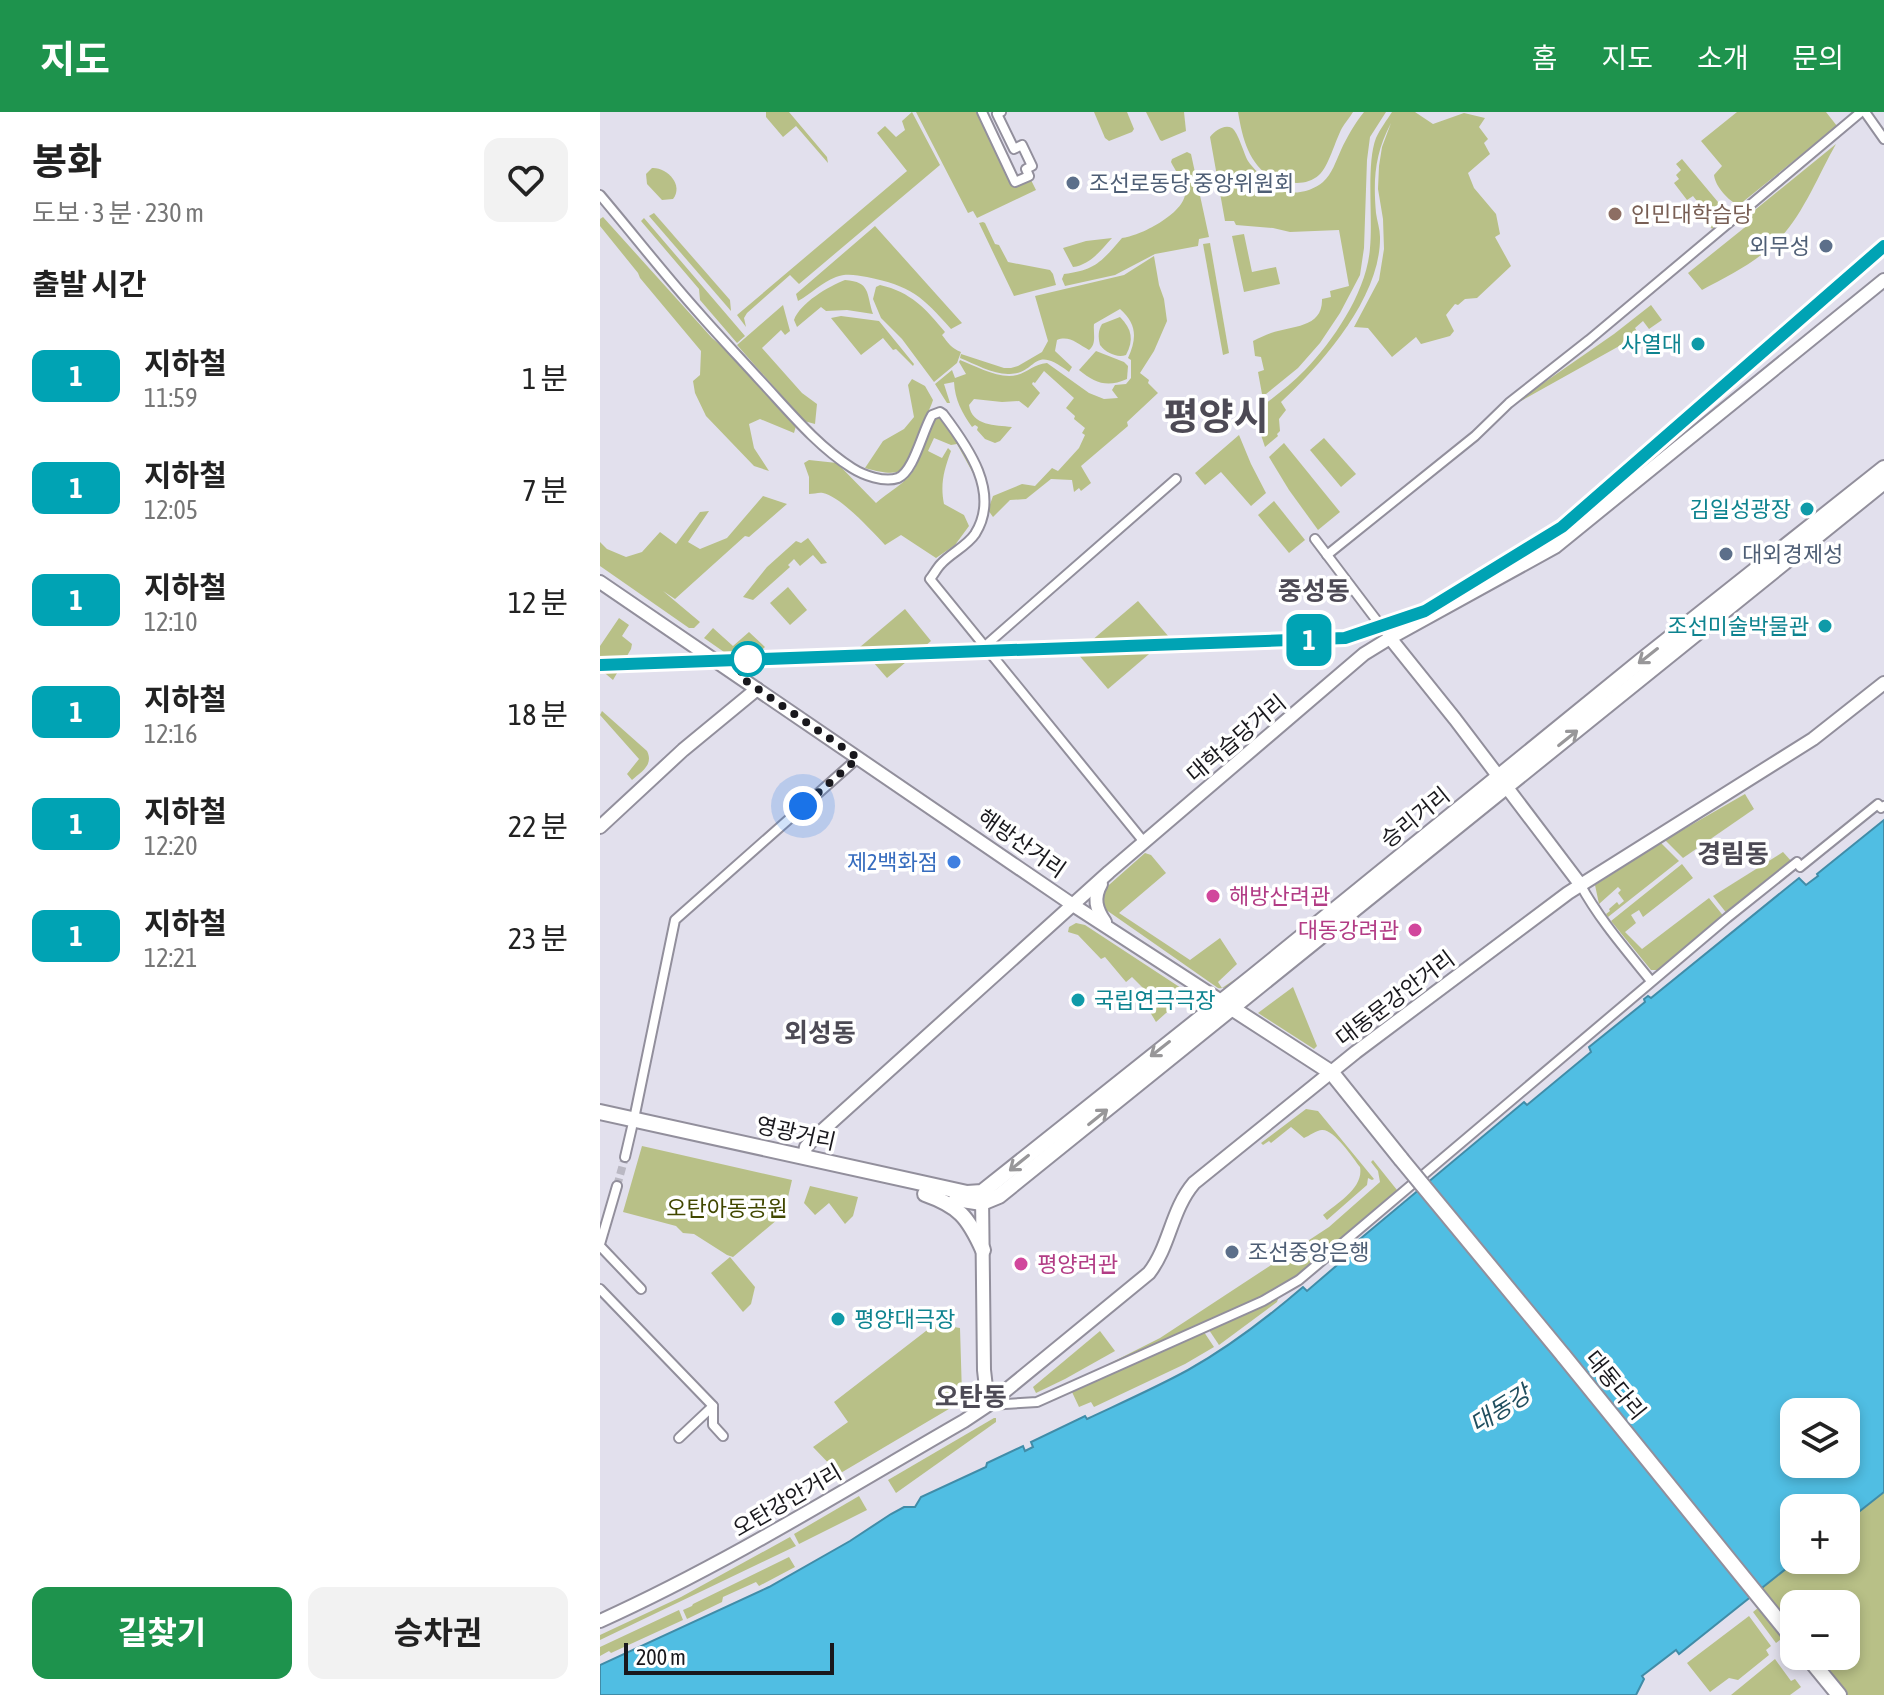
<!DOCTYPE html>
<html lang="ko">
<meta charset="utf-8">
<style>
:root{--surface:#fff;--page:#f2f2f2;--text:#222;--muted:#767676;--accent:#1e934d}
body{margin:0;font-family:"Asap Condensed","Noto Sans KR",sans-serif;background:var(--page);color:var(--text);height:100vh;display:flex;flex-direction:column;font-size:30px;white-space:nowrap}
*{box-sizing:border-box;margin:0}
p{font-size:26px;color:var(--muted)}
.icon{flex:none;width:44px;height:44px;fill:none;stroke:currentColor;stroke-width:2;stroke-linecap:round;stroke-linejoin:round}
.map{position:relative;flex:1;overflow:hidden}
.panel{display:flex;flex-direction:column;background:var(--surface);width:600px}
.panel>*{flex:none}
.badge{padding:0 16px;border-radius:12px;font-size:28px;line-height:52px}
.controls{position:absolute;left:1180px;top:1286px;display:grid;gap:16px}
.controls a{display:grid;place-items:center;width:80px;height:80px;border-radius:16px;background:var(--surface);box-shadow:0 4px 12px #0003;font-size:40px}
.scale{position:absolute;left:24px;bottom:20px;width:210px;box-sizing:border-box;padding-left:8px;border:4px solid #19181d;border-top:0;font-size:22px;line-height:28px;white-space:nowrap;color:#19181d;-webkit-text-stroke:6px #fff;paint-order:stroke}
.you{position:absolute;width:40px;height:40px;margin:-20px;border:6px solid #fff;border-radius:50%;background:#1a73e8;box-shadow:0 0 0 12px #1a73e833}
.map>.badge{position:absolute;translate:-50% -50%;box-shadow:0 0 0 4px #fff}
h2{padding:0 32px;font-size:30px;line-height:72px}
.round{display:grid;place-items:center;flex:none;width:84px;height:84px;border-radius:16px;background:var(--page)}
.summary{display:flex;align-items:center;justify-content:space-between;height:136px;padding:0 32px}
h1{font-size:38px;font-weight:700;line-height:60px}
.cta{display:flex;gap:16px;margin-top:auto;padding:16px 32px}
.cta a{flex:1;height:92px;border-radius:16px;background:var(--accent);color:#fff;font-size:32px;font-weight:700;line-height:92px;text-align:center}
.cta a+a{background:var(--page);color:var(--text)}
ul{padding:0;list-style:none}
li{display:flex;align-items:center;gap:24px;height:112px;padding:0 32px}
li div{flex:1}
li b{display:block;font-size:30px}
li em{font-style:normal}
li .badge{min-width:88px;font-weight:700;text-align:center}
header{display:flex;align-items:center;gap:48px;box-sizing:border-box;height:112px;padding:0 40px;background:var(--accent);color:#fff}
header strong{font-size:38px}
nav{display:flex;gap:44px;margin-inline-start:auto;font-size:28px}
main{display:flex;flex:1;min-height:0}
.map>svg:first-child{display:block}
.green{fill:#b8c087}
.water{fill:#50bee3;stroke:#408ca8;stroke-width:2;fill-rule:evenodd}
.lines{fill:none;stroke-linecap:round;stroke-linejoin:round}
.street-tunnel{stroke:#bab8c3;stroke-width:8;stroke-dasharray:8 4;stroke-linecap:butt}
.street-casing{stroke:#928f9c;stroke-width:12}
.secondary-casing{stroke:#928f9c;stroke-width:16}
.primary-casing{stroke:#928f9c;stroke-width:18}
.street{stroke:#fff;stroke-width:8}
.secondary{stroke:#fff;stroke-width:12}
.primary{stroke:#fff;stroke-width:14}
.primary-bridge-casing{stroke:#928f9c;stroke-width:18;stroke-linecap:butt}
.primary-bridge{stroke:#fff;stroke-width:14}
.oneway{stroke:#989799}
.line-casing{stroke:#fff;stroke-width:18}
.line{stroke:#00a3b4;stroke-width:12}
.walk{stroke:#19181d;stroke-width:8;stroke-dasharray:0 14.4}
.service-dot{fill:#5c6f8a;stroke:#fff;stroke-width:3}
.education-dot{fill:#8d6e63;stroke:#fff;stroke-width:3}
.culture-dot{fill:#0f9aa8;stroke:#fff;stroke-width:3}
.stop-dot{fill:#fff;stroke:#00a3b4;stroke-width:4}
.shop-dot{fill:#3f7fe0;stroke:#fff;stroke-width:3}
.hotel-dot{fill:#d1479c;stroke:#fff;stroke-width:3}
.labels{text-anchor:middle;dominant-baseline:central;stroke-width:7;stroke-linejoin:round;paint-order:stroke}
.service-label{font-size:22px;fill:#4e5e75;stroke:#fff;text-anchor:start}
.education-label{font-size:22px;fill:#785e54;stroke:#fff;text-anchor:start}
.culture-label{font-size:22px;fill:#0d838f;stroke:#fff;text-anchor:end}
.street-label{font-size:22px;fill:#19181d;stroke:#fff}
.shop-label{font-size:22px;fill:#366cbe;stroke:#fff;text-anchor:end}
.hotel-label{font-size:22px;fill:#b23c85;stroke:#fff;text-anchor:start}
.park-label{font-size:22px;fill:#414700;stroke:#fff}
.water-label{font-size:24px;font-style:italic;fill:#204f5f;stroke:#fff}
.quarter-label{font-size:26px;font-weight:bold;fill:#4d4a55;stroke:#fff}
.town-label{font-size:38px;font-weight:bold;fill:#4d4a55;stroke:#fff}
</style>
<header>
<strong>지도</strong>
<nav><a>홈</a><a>지도</a><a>소개</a><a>문의</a></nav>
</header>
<main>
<section class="panel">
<div class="summary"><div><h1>봉화</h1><p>도보 · 3 분 · 230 m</p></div><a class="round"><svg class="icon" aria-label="heart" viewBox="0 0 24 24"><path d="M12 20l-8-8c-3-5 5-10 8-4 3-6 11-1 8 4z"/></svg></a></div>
<h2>출발 시간</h2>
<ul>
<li><span class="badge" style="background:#00a3b4;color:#fff">1</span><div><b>지하철</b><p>11:59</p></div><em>1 분</em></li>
<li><span class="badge" style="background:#00a3b4;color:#fff">1</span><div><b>지하철</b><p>12:05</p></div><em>7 분</em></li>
<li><span class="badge" style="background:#00a3b4;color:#fff">1</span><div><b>지하철</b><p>12:10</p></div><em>12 분</em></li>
<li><span class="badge" style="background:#00a3b4;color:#fff">1</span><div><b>지하철</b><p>12:16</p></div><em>18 분</em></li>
<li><span class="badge" style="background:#00a3b4;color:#fff">1</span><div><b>지하철</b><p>12:20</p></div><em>22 분</em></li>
<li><span class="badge" style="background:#00a3b4;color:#fff">1</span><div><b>지하철</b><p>12:21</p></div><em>23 분</em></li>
</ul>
<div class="cta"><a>길찾기</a><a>승차권</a></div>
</section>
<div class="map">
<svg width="1284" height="1583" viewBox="0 0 1284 1583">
<rect width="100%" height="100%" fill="#e2e0ed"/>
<g class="green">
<polygon points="166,0 189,0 227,45 228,51 196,14 183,25 166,5"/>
<polygon points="312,0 340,53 199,172 190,163 147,201 144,206 146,215 137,203 307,59 277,21 285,14 296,25 305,18 302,9"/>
<polygon points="316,0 382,0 414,70 429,64 436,78 377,106 373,99 368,101"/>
<polygon points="494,0 527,0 534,17 532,20 509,29 505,26"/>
<polygon points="546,0 584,0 586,19 562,29 560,28"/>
<path d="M638 0H753C750 5 745 11 742 16 735 29 729 54 719 63 709 72 694 73 682 68L679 70C650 56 643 30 638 0Z"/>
<path d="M764 0H786L770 25 767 48 764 136 760 163 740 201 720 231 698 256 666 282H662L658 260 664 258 661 245 655 244 653 229C659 226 665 223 671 221 692 214 723 216 722 187L731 185 730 179 749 174 739 118 690 120 673 116 636 113 634 109H625L610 25C615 19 624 12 632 16 638 20 644 42 648 49 654 58 671 74 681 78 693 84 713 79 723 70 732 62 736 49 741 38 747 25 755 11 764 0Z"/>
<path d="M792 0H815L833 12 864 1 885 6 879 15 888 27 884 31 890 42 868 61 874 76 896 102 900 122 895 125 911 154 877 186 865 187 858 193 855 192 846 203 854 219 850 224 821 232 816 225 792 245 768 216 754 215 779 168 784 137 783 107 778 77 779 54 782 35 791 11C775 41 773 67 776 101 777 109 780 117 780 125 781 185 722 252 681 290L686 298 679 307 680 319 677 322 678 324 665 335 659 317 658 298C673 285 691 273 705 258 734 228 767 179 770 136 773 106 766 52 776 26 780 17 787 8 792 0Z"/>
<path d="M1137 0H1226L1237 14 1139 93C1129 90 1115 74 1114 63L1122 54 1101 29Z"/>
<path d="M1236 32C1220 60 1203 102 1181 125 1159 149 1130 163 1102 178L1088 161 1149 112 1145 106Z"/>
<path d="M587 40 591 42 609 125 599 127 598 134 555 142 515 163 465 174 462 167 464 162C496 158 502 149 522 126 539 125 588 100 585 79 583 69 575 58 571 50L572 47Z"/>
<path d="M1082 47 1123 96C1127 106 1118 111 1112 117L1110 114 1114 111 1093 84 1087 88 1074 71 1079 67 1076 63 1081 58 1076 52Z"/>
<path d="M52 56C67 55 84 73 73 87L62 88 47 72 46 62Z"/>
<polygon points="54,101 130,188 131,199 49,104"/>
<polygon points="3,105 112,226 131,242 196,314 194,321 160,307 149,312 154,336 169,359 154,354 106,304 95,281 93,269 100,263 101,239 40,166 38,161 0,114 0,107"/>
<polygon points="44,106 145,224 137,231 100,188 99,177 41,109"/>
<polygon points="383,110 385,111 395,132 399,133 408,150 450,158 453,162 456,173 414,184 379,111"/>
<path d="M275 114 362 211 351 217C322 184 311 174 267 165 256 163 246 161 236 165 222 170 211 182 198 189L196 182Z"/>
<polygon points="644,122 652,160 676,155 680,172 644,180 632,124"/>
<path d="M512 126C501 138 490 153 473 155L463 136 486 129Z"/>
<polygon points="610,131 629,241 623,243 603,132"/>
<path d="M554 144 559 173 564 187 567 209 554 239 540 261 549 268 548 271 558 281 527 310 528 314 481 354 491 371 481 379 479 376 474 380 472 368 451 367 426 387 410 388 393 405 388 398 393 384 422 372 435 374 452 356 458 359 479 336 485 323 482 321 485 316 474 307 475 304 466 296 474 286 444 259 435 271 433 270 432 272 440 281 428 296 419 289 402 290 374 287 369 293C372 314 395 313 412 315L400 329 395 331 385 327 377 318 378 315 375 313 372 315C362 301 355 288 354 270L344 272 350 291H347L335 272 352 258 355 266 366 262 359 250 360 248C376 254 400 268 417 263 428 260 434 252 447 251L489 281 504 287 518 286 512 278 515 273 526 272 531 266V248L528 246C537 226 537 212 520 197L494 212C493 221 497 232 489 238 478 232 469 223 457 228L455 239 472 255 469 260C432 231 438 261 410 262 394 263 375 252 360 246L361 242 404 256H411L418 254 442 240 448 229 435 184 524 163Z"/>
<path d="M245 168C271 170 266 181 273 202L247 198 226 199 221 195 197 215 194 208C200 191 229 174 245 168Z"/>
<path d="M280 173C311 180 326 197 345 220L342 223C348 231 351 236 361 240L357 251 334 270 302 227 281 206 273 187 276 175Z"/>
<polygon points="183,193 190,219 185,223 181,218 162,236 202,281 217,292 215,312 204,309 137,233"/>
<polygon points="1051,193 1062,208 1049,217 1043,209 1035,216 1039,223 921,289 919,288 1014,222"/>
<polygon points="241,204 279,209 314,252 313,254 296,237 293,238 283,226 261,243 231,206"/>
<path d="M520 205C532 217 534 228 526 243 517 246 506 241 500 233 498 225 498 219 502 212Z"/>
<path d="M496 239 524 250 528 254 527 267C507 276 495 271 479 258Z"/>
<path d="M312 267 325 274 333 288C330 298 324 307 320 317 305 352 313 370 265 356L283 329 304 317 314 305 308 273Z"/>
<path d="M340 304 343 306 368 345 376 361 374 363 357 332 351 333 334 326 328 339 342 346 348 336 351 339C344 358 340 372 344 392L364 403 369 414 355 433 336 446 301 423 285 433C273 420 240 384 223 381 219 380 214 382 209 382V365L204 351 209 348 237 351 276 391C288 380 307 371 315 356 323 339 322 314 340 304Z"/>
<polygon points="639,323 651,352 666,381 651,394 621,360 605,373 595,361"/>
<polygon points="724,326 756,362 741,375 710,338"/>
<polygon points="684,331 740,400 718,418 689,378 669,345"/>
<polygon points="163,384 187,392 149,425 145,424 75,487 63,479 100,510 94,516 89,516 0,454 0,430 7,437 26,445 42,440 60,420 76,432 100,400 109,399 88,430 100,437 127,426"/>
<polygon points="674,389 705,428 689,441 658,403"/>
<polygon points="208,426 227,451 221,452 213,443 200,454 194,447 188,453 190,455 153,488 143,485 167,455 196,429 201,431"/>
<polygon points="188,475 207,498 190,513 170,491"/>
<polygon points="538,489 569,525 508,577 477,541"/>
<polygon points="305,497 331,529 287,566 260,535"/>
<polygon points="19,506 29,513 22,524 32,532 31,537 13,568 0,557 0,534"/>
<polygon points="113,516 133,534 149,520 165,535 144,554 104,526"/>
<path d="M2 599 47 639C54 653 41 660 32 668L27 662 39 647 0 603Z"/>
<polygon points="1145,682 1154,697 1083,746 1065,728"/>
<polygon points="1061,731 1079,749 1008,805 1006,802 1010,799 1009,797 1017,790 1019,793 1024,789 1018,781 1021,778 1018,775 999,792 995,773"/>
<polygon points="1183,740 1193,751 1128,803 1113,784"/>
<path d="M545 741 551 743 566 761 519 801 590 848 620 826 637 852 618 870 622 876 655 854C645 862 632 878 618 876L502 795 501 780Z"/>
<polygon points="1082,752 1093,766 1043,805 1039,798 1031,803 1036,811 1025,820 1042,837 1109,786 1125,806 1059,858 1051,858 1011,809"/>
<polygon points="476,811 485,813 581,876 585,884 556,910 550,900 559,894 558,891 532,865 526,870 505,845 501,847 478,823 468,820 469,815"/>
<polygon points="693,875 717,934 714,937 658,901"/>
<path d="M706 997 718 999 774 1067 772 1068 768 1066 767 1073 727 1108 723 1103C737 1091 764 1076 760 1055 753 1046 734 1017 722 1018 717 1018 709 1024 704 1026L691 1015 671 1031 669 1029 663 1033 661 1031Z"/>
<polygon points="42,1034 192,1068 184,1102 133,1145 127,1143 94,1122 83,1121 76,1114 23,1100"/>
<polygon points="773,1048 797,1078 683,1175 660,1187 451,1281 560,1226 729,1115 780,1070 778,1059 771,1050"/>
<polygon points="210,1074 258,1085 253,1104 245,1112 229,1091 215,1103 204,1091"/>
<polygon points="130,1145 155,1175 151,1192 143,1200 111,1161"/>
<polygon points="676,1187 678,1187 677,1190 619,1233 609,1218"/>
<polygon points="335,1212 360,1216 362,1283 359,1291 239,1362 213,1335 248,1310 234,1290"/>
<polygon points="500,1219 515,1239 465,1267 436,1281 433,1275"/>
<polygon points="604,1220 614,1235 585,1252 494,1295 491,1290 479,1295 472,1280"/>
<polygon points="394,1306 396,1306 396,1310 296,1381 288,1368"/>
<polygon points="1284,1380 1284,1583 1248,1583 1216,1544 1246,1544 1246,1492 1194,1492 1194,1517 1176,1531 1153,1500 1169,1487 1161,1476 1197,1448 1246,1448 1246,1410"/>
<polygon points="259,1384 267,1398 199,1432 194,1422"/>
<polygon points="190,1425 196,1434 0,1528 0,1523 81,1485"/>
<polygon points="189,1445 195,1455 159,1474 156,1470 123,1485 122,1490 87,1507 83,1498 92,1494 93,1492"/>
<polygon points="79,1498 83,1508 11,1541 9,1539 0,1544 0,1535"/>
<polygon points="1149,1504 1171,1534 1166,1538 1169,1543 1138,1568 1129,1566 1110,1580 1087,1551"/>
<polygon points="1175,1547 1191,1569 1195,1567 1201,1575 1190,1583 1131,1583"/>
</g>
<path class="water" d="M1284 708V1380L1246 1410V1396H1194V1448H1197L1079 1542 1076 1538 1042 1564 1044 1567 1036 1583H0V1553L169 1475 250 1429 291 1402 304 1395H315L321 1385 386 1355 387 1351 423 1334 425 1339 433 1335 431 1330 485 1304 487 1307C521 1291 555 1276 588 1258 629 1235 667 1206 703 1175L707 1179 750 1142 748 1137 924 990 927 993 991 940 989 935 1045 890 1044 887 1048 884 1051 886 1199 766 1206 773 1218 764 1217 762ZM1194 1300H1246V1352H1194Z"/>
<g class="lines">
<polyline class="street-tunnel" points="17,1074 25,1045"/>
<defs>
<g id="street">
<polyline points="382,0 415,70 429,64 426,57 432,54 422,33 414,37 397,2 401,0"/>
<polyline points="1265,0 1284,27"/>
<path d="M0 83C33 122 64 162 98 200 118 223 139 245 159 267 188 298 216 333 252 356 263 363 284 371 298 366 314 359 322 320 332 303L340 300 343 302C368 335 401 381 375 422 367 434 351 441 341 452 337 456 334 462 330 467L544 730"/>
<polyline points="715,427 790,526"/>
<polyline points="727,443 875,324 909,291 989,228 1261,0"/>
<polyline points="385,534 576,367"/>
<path d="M980 772C999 807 1026 838 1051 869"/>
<polyline points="34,1007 75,808 258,646"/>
<polyline points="25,1045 32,1015"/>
<polyline points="0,1132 17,1074"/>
<polyline points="0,1134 41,1177"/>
<polyline points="0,1177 113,1294 113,1313 123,1324"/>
<polyline points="389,1293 437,1290 663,1189 699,1168 1127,806 1197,750 1200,755 1278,692 1281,696 1284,694"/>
<polyline points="79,1326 113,1294"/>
</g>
<g id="secondary">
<polyline points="0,470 473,793 621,889"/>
<polyline points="790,526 855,607 980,772"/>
<polyline points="0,715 83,638 157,577"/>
<path d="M501 772C493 786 496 797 505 810"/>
<polyline points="204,1045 206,1035 214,1026 509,760 764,542 790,526 955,435 1284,168"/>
<polyline points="382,1083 384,1258 388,1293"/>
<path d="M0 1509C126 1452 244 1378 364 1309L388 1293 549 1161C570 1134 571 1098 594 1071L756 940 968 781 1213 627 1284 571"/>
</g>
<g id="primary">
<polyline points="627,893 732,961 801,1047"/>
<polyline points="0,1000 367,1081 382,1080 652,865 1042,548 1284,356"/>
<path d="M325 1082C359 1094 368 1105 383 1138"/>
<polyline points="356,1087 382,1091 399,1084 1284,370"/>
<polyline points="963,1243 1194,1528"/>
<polyline points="1207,1544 1239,1583"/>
</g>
</defs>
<use href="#street" class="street-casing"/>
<use href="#secondary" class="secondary-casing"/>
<use href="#primary" class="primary-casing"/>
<use href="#street" class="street"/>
<use href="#secondary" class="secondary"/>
<use href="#primary" class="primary"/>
<defs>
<polyline id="primary-bridge" points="801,1047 963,1243"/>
</defs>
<use href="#primary-bridge" class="primary-bridge-casing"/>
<use href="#primary-bridge" class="primary-bridge"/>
</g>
<defs><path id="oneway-shaft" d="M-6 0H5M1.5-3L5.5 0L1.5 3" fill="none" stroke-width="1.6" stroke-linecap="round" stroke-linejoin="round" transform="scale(2)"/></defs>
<g class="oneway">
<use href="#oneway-shaft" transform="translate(1048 544) rotate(142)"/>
<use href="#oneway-shaft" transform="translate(968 626) rotate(-39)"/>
<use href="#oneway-shaft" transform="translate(560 937) rotate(142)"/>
<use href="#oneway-shaft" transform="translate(498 1005) rotate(-39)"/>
<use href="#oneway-shaft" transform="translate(419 1051) rotate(141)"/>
</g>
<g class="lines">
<defs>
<polyline id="line" points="0,553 745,526 825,499 962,415 1284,134"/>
</defs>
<use href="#line" class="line-casing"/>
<use href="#line" class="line"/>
<polyline class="walk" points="148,547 139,564 258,646 203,694"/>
</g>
<g class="service-dot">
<circle cx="473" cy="71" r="8"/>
<circle cx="1226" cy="134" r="8"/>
<circle cx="1126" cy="442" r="8"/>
<circle cx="632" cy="1140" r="8"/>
</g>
<circle class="education-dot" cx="1015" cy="102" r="8"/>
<g class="culture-dot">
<circle cx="1098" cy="232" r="8"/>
<circle cx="1207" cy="397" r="8"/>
<circle cx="1225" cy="514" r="8"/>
<circle cx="478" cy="888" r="8"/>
<circle cx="238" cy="1207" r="8"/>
</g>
<circle class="stop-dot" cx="148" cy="547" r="16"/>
<circle class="shop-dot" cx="354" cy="750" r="8"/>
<g class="hotel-dot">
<circle cx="613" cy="784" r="8"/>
<circle cx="815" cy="818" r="8"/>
<circle cx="421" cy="1152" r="8"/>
</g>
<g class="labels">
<g class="service-label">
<text x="489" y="71">조선로동당 중앙위원회</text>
<text x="1210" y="134" text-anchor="end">외무성</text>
<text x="1142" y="442">대외경제성</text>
<text x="648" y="1140">조선중앙은행</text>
</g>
<g class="education-label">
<text x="1031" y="102">인민대학습당</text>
</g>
<g class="culture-label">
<text x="1082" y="232">사열대</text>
<text x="1191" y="397">김일성광장</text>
<text x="1209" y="514">조선미술박물관</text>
<text x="494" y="888" text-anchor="start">국립연극극장</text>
<text x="254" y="1207" text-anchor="start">평양대극장</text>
</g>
<g class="street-label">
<text transform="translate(636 626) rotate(-40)">대학습당거리</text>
<text transform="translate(815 705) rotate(-39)">승리거리</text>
<text transform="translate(422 731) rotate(35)">해방산거리</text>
<text transform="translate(795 886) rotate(-37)">대동문강안거리</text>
<text transform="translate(196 1021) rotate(13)">영광거리</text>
<text transform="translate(1016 1273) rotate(51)">대동다리</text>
<text transform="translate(187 1388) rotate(-30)">오탄강안거리</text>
</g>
<g class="shop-label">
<text x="338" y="750">제2백화점</text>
</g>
<g class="hotel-label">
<text x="629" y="784">해방산려관</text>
<text x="799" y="818" text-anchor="end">대동강려관</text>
<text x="437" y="1152">평양려관</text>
</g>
<g class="park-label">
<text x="127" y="1096">오탄아동공원</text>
</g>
<g class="water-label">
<text transform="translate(900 1297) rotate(-32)">대동강</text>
</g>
<g class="quarter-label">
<text x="714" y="479">중성동</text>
<text x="1133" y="742">경림동</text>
<text x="220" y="921">외성동</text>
<text x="371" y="1285">오탄동</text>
</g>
<g class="town-label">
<text x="616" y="304">평양시</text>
</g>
</g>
</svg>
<div class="controls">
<a><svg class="icon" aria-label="layers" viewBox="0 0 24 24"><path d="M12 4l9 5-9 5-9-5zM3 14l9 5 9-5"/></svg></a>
<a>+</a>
<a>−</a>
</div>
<div class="scale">200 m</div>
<div class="you" style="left:203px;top:694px"></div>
<b class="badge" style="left:709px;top:528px;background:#00a3b4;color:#fff">1</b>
</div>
</main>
